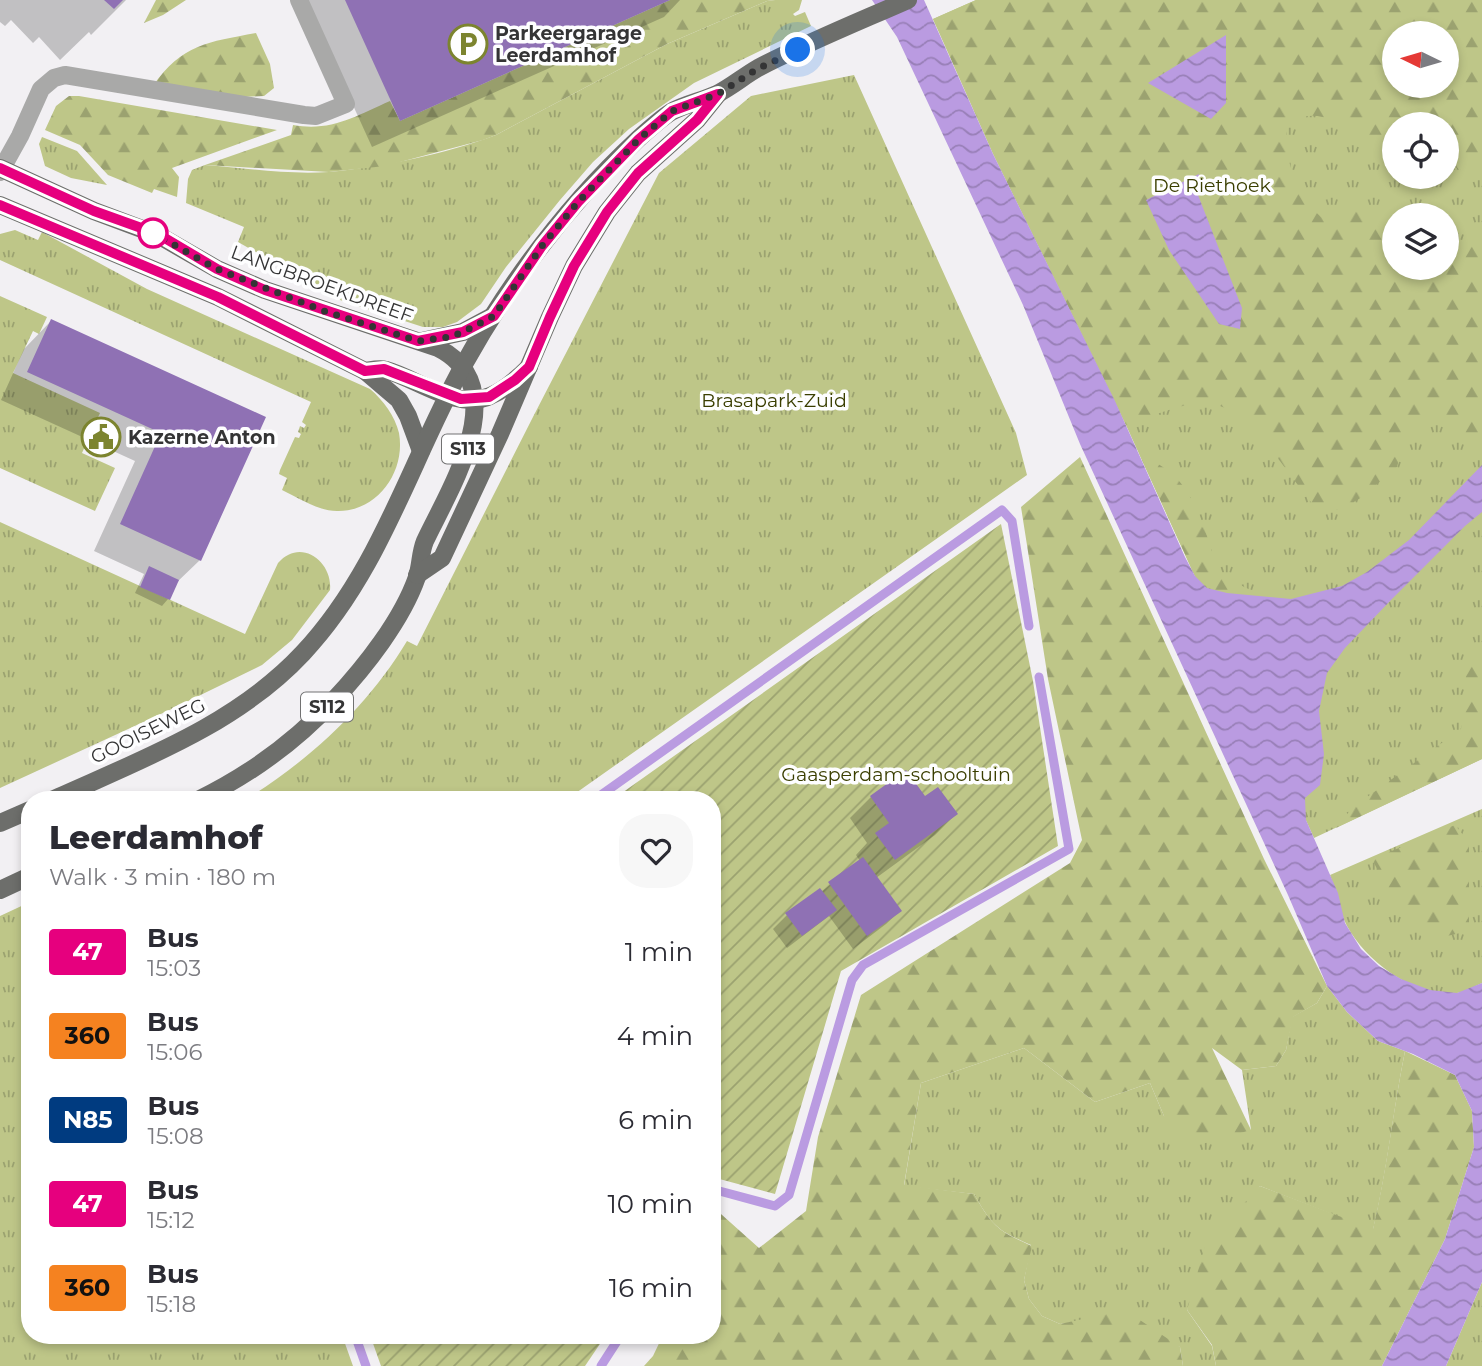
<!DOCTYPE html>
<meta charset="utf-8">
<style>
:root{--surface:#fff;--page:#f7f7f7;--text:#2b2b33;--muted:#7c7c81}
body{margin:0;font-family:Montserrat,sans-serif;background:var(--page);color:var(--text);height:100vh;display:flex;flex-direction:column;font-size:26px;white-space:nowrap}
*{box-sizing:border-box;margin:0}
p{font-size:23px;color:var(--muted)}
.icon{flex:none;width:38px;height:38px;fill:none;stroke:currentColor;stroke-width:2;stroke-linecap:round;stroke-linejoin:round}
.map{position:relative;flex:1;overflow:hidden}
.details{position:absolute;left:21px;top:791px;width:700px;height:553px;display:flex;flex-direction:column;background:var(--surface);border-radius:28px;box-shadow:0 4px 10px #0003}
.details>*{flex:none}
.badge{padding:0 14px;border-radius:5px;font-size:24px;line-height:46px}
.needle{width:46px;rotate:275deg}
.tools{position:absolute;left:1382px;top:21px;display:grid;gap:14px}
.tools a{display:grid;place-items:center;width:77px;height:77px;border-radius:50%;background:var(--surface);box-shadow:0 4px 10px #0003;font-size:35px}
.you{position:absolute;width:35px;height:35px;margin:-18px;border:5px solid #fff;border-radius:50%;background:#1a73e8;box-shadow:0 0 0 10px #1a73e833}
.map>.badge{position:absolute;translate:-50% -50%;box-shadow:0 0 0 4px #fff}
.round{display:grid;place-items:center;flex:none;width:74px;height:74px;border-radius:28px;background:var(--page)}
.headline{display:flex;align-items:center;justify-content:space-between;height:119px;padding:0 28px}
h1{font-size:33px;font-weight:800;line-height:52px}
ul{padding:0;list-style:none}
li{display:flex;align-items:center;gap:21px;height:84px;padding:0 28px}
li div{flex:1}
li b{display:block;font-size:26px}
li em{font-style:normal}
li .badge{min-width:77px;font-weight:700;text-align:center}
.map>svg:first-child{display:block}
.grass{fill:url(#grass-tufts);fill-rule:evenodd}
.forest{fill:url(#forest-firs);fill-rule:evenodd}
.garden{fill:url(#garden-furrows)}
.water{fill:url(#water-waves)}
.shadow{fill:#0003}
.lines{fill:none;stroke-linecap:round;stroke-linejoin:round}
.stream{stroke:#ba9be1;stroke-width:9}
.building{fill:#8f71b4}
.minor{stroke:#a9a9a8;stroke-width:18}
.major{stroke:#6d6e6b;stroke-width:18}
.line-casing{stroke:#fff;stroke-width:16}
.line{stroke:#e6007e;stroke-width:10}
.walk{stroke:#343435;stroke-width:7;stroke-dasharray:0 12.6}
.stop-dot{fill:#fff;stroke:#e6007e;stroke-width:3.5}
.labels{text-anchor:middle;dominant-baseline:central;stroke-width:7;stroke-linejoin:round;paint-order:stroke}
.shield{fill:#fefeff;stroke:#717172;stroke-width:2}
.shield-label{font-size:18px;font-weight:bold;fill:#343435}
.poi-label{font-size:19px;font-weight:bold;fill:#343435;stroke:#fefeff;text-anchor:start}
.park-label{font-size:19px;fill:#3a3e00;stroke:#fefeff}
.street-label{font-size:19px;fill:#343435;stroke:#fefeff}
</style>
<div class="map">
<svg width="1482" height="1366" viewBox="0 0 1482 1366">
<defs>
<pattern id="grass-tufts" width="24" height="20" patternUnits="userSpaceOnUse" patternTransform="scale(1.75)"><rect width="24" height="20" fill="#bec688"/><path d="M3 7l-1-3M5 7V3M7 7l1-3M15 17l-1-3M17 17v-4M19 17l1-3" fill="none" stroke="#9ba270"/></pattern>
<pattern id="forest-firs" width="22" height="20" patternUnits="userSpaceOnUse" patternTransform="scale(1.75)"><rect width="22" height="20" fill="#bec688"/><path d="M5 1l3.5 6h-7zM16 11l3.5 6h-7z" fill="#9ba270"/></pattern>
<pattern id="garden-furrows" width="10" height="10" patternUnits="userSpaceOnUse" patternTransform="scale(1.75)"><rect width="10" height="10" fill="#bec688"/><path d="M-1 1l2-2M0 10L10 0M9 11l2-2" fill="none" stroke="#9ba270"/></pattern>
<pattern id="water-waves" width="16" height="10" patternUnits="userSpaceOnUse" patternTransform="scale(1.75)"><rect width="16" height="10" fill="#ba9be1"/><path d="M0 5q4-4 8 0t8 0" fill="none" stroke="#987fb7"/></pattern>
</defs>
<rect width="100%" height="100%" fill="#f2f0f3"/>
<g class="grass">
<path d="M775 0H802L799 10 793 14 795 16 805 12 811 26 694 83 629 129 593 162 560 200 506 267 481 304 457 322 443 327H423L340 300 238 242 244 227 186 203 188 179 192 170 205 165C245 168 288 175 329 172 382 167 446 154 496 135L667 44 767 1Z"/>
<path d="M976 0H1482V759L1314 838 1115 401 933 19ZM1395 33H1447V86H1395ZM1395 124H1447V177H1395ZM1395 215H1447V268H1395Z"/>
<path d="M854 75 1016 433 1027 475 566 800H245C310 760 368 706 407 641L417 646 534 415 659 173 751 96Z"/>
<polygon points="42,137 77,151 107,185 71,178 45,166 39,144"/>
<path d="M15 230 38 240 42 232 147 289 370 389C383 400 395 416 399 433 406 472 377 512 337 511 318 511 299 498 282 490L287 478 279 474 280 470 295 437 299 438 301 434 298 432 300 426 304 428 306 425 302 422 311 402 0 260V234Z"/>
<polygon points="0,296 47,317 39,334 33,331 13,373 100,413 82,453 115,468 95,511 0,468"/>
<path d="M0 522 245 634 278 563C300 537 333 561 330 590L292 640 262 665 176 707 0 788Z"/>
<path d="M1482 809V983C1474 987 1466 992 1457 993 1413 997 1367 962 1347 926 1339 911 1336 891 1330 875Z"/>
<polygon points="30,902 30,1335 342,1335 353,1366 0,1366 0,916"/>
<path d="M1327 986 1347 1012 1378 1041 1405 1051C1393 1111 1387 1171 1373 1230L1260 1186 1187 1310 1212 1346 1216 1366H1183L1180 1347 1082 1321 1060 1324 1042 1316 1029 1299 1024 1280 1031 1245C998 1231 992 1226 974 1194L904 1186 921 1083 1024 1048 1095 1102 1150 1083 1164 1116 1251 1130 1242 1070 1276 1066 1286 1050 1292 1017 1317 1003Z"/>
<polygon points="1482,1282 1482,1366 1446,1366"/>
</g>
<g class="forest">
<polygon points="156,0 186,0 163,15 144,23"/>
<path d="M670 0H775L767 1 667 44 496 135 483 140 385 166 329 172 205 165 291 135 293 125C331 132 356 116 390 101L400 121Z"/>
<path d="M976 0H1482V175C1468 173 1457 171 1447 160V124H1395V146C1355 147 1325 94 1287 126 1284 161 1296 193 1321 217L1332 218 1344 210 1399 215H1395V268H1447L1477 229 1482 227V434H1461L1436 421 1410 418 1397 467 1362 497 1344 508 1330 511 1318 510C1292 483 1247 400 1203 403 1178 404 1150 417 1126 425L993 154 933 19ZM1395 33H1447V86H1395Z"/>
<path d="M256 33 270 64 274 88 264 96 242 97 153 86C182 44 208 42 256 33Z"/>
<polygon points="69,96 79,96 277,130 172,168 179,177 177,197 154,189 152,193 108,175 80,145 45,130 56,106"/>
<path d="M1139 453C1153 461 1168 468 1179 481 1197 501 1209 540 1216 566 1229 581 1246 588 1264 596L1227 593 1208 588 1195 576Z"/>
<path d="M1080 457 1264 859 1327 986 1317 1003 1293 1017 1286 1050 1276 1066 1242 1070 1212 1048 1251 1130 1191 1147 1164 1116 1150 1083 1095 1102 1024 1048 921 1083 904 1185 974 1194C992 1226 998 1231 1032 1246L1024 1280 1029 1299 1042 1316 1060 1324 1125 1310 1180 1347 1183 1366H644L653 1356 663 1335H712V1206L759 1248 806 1211 818 1137 861 995 1070 863 1082 840 1048 679 1021 507Z"/>
<polygon points="1482,652 1482,759 1336,828 1352,808 1461,729 1467,661"/>
<polygon points="1455,825 1469,842 1469,931 1425,941 1397,908 1372,859"/>
<path d="M1405 1051 1455 1075 1472 1111 1474 1147 1445 1239 1382 1366H1216L1212 1345 1187 1310 1205 1246 1260 1186 1373 1229C1387 1170 1393 1110 1405 1051Z"/>
</g>
<g class="garden">
<polygon points="1001,524 1033,681 1058,846 841,971 775,1194 712,1177 712,800 612,800"/>
<polygon points="370,1335 606,1335 585,1366 381,1366"/>
</g>
<g class="water">
<polygon points="872,0 924,0 993,154 1115,401 1185,557 1195,576 1207,588 1227,593 1291,599 1342,586 1367,572 1409,540 1482,465 1482,512 1465,526 1391,600 1345,648 1327,673 1319,711 1324,754 1320,785 1305,798 1306,820 1338,893 1345,923 1361,949 1379,966 1401,979 1430,990 1457,993 1482,983 1482,1282 1446,1366 1382,1366 1445,1239 1474,1147 1472,1111 1455,1075 1413,1054 1378,1041 1347,1012 1327,986 1288,895 1080,444 1023,305 897,37"/>
<polygon points="1226,35 1226,103 1211,119 1148,83"/>
<polygon points="1199,174 1198,195 1242,308 1240,329 1219,324 1169,250 1146,200"/>
</g>
<g class="shadow">
<polygon points="0,0 126,0 91,35 89,32 60,60 39,37 33,43 11,20 5,26 0,22"/>
<polygon points="305,0 680,0 664,17 372,147"/>
<polygon points="51,321 263,418 200,560 175,584 168,599 162,606 135,593 144,574 94,551 135,461 1,400 24,349"/>
<polygon points="905,772 925,799 956,814 935,835 876,878 900,911 886,924 853,949 829,916 787,948 773,929 787,915 821,892 860,861 856,855 867,843 850,818 871,797"/>
</g>
<g class="lines">
<g class="stream">
<polyline points="594,800 1002,510 1012,521 1029,626"/>
<polyline points="712,1189 775,1206 789,1195 852,980 863,965 1069,849 1039,677"/>
<polyline points="355,1335 366,1366"/>
<polyline points="601,1366 621,1335"/>
</g>
</g>
<g class="building">
<polygon points="104,0 123,0 114,9"/>
<polygon points="345,0 670,0 400,121"/>
<polygon points="51,319 266,417 201,561 120,524 161,433 27,372"/>
<polygon points="149,566 179,580 170,600 140,587"/>
<polygon points="906,770 925,796 938,787 958,814 895,860 875,833 889,823 870,796"/>
<polygon points="863,857 902,911 867,936 828,882"/>
<polygon points="820,888 837,910 802,936 785,913"/>
</g>
<g class="lines">
<polyline class="minor" points="0,172 20,136 41,89 54,78 65,75 304,115 316,116 346,104 299,0"/>
<g class="major">
<path d="M0 168 94 211 158 235 217 269 265 290 438 348C515 387 450 488 425 541 420 553 421 565 417 577 402 620 365 667 334 700 295 742 249 775 198 800"/>
<path d="M0 205 218 297 365 371C372 370 380 368 386 370 418 379 457 411 490 396 505 390 518 378 529 367"/>
<polyline points="422,341 463,332 491,317"/>
<polyline points="365,371 399,400 408,416 421,451"/>
<polyline points="417,575 442,558 500,434 550,317 574,266 607,212 638,173 697,120 718,94"/>
<path d="M52 800C140 760 236 725 303 653 380 571 410 462 463 366 509 283 569 203 638 139 648 130 660 119 671 112 685 104 702 101 717 94 731 87 744 76 758 68 806 43 858 22 908 0"/>
<polyline points="0,823 30,810"/>
<polyline points="0,890 30,876"/>
</g>
</g>
<g class="lines">
<defs>
<polyline id="line" points="0,168 94,211 158,234 217,269 265,290 418,341 463,332 494,316 542,246 578,202 639,139 672,111 718,94 697,120 638,173 607,212 574,266 550,317 529,367 515,380 489,397 461,399 384,369 365,371 218,297 0,205"/>
</defs>
<use href="#line" class="line-casing"/>
<use href="#line" class="line"/>
<polyline class="walk" points="153,233 217,269 324,311 418,341 450,337 463,332 494,316 542,246 578,202 639,139 672,111 718,94 757,69 798,50"/>
</g>
<defs>
<symbol id="parking-ring" viewBox="-11 -11 22 22"><circle r="9.5" fill="#fefeff" stroke="#7c842f" stroke-width="1.5"/><path d="M-3.5-5.5H1a3.5 3.5 0 0 1 0 7H-1V5.5H-3.5ZM-1-3.4V-.6H.8a1.4 1.4 0 0 0 0-2.8Z" fill="#7c842f"/></symbol>
<symbol id="civic-ring" viewBox="-11 -11 22 22"><circle r="9.5" fill="#fefeff" stroke="#7c842f" stroke-width="1.5"/><path d="M-.6-6.5H3V-4.5H.6V-3L4-1V1h2V6H-6V1h2V-1L-.6-3ZM-1.2 2.5V6h2.4V2.5Z" fill="#7c842f"/></symbol>
</defs>
<g fill-rule="evenodd">
<use href="#parking-ring" x="446" y="22" width="44" height="44"/>
<use href="#civic-ring" x="79" y="415" width="44" height="44"/>
</g>
<circle class="stop-dot" cx="153" cy="233" r="14"/>
<g class="labels">
<g class="shield">
<rect x="442" y="434.5" width="52" height="29" rx="5"/>
<rect x="301" y="692.5" width="52" height="29" rx="5"/>
</g>
<g class="shield-label">
<text x="468" y="449">S113</text>
<text x="327" y="707">S112</text>
</g>
<g class="poi-label">
<text x="495" y="33">Parkeergarage<tspan x="495" dy="22">Leerdamhof</tspan></text>
<text x="128" y="437">Kazerne Anton</text>
</g>
<g class="park-label">
<text x="1212" y="185">De Riethoek</text>
<text x="774" y="400">Brasapark-Zuid</text>
<text x="896" y="774">Gaasperdam-schooltuin</text>
</g>
<g class="street-label">
<text transform="translate(322 284) rotate(20)">LANGBROEKDREEF</text>
<text transform="translate(148 731) rotate(-26)">GOOISEWEG</text>
</g>
</g>
</svg>
<div class="tools">
<a><svg class="needle" viewBox="-14 -14 28 28"><path d="M0-13l5 13h-10z" fill="#e53935"/><path d="M0 13l5-13h-10z" fill="#7c7c81"/></svg></a>
<a><svg class="icon" aria-label="locate" viewBox="0 0 24 24"><circle cx="12" cy="12" r="6"/><path d="M12 2v4M12 18v4M2 12h4M18 12h4"/></svg></a>
<a><svg class="icon" aria-label="layers" viewBox="0 0 24 24"><path d="M12 4l9 5-9 5-9-5zM3 14l9 5 9-5"/></svg></a>
</div>
<div class="you" style="left:798px;top:50px"></div>
<section class="details">
<div class="headline"><div><h1>Leerdamhof</h1><p>Walk · 3 min · 180 m</p></div><a class="round"><svg class="icon" aria-label="heart" viewBox="0 0 24 24"><path d="M12 20l-8-8c-3-5 5-10 8-4 3-6 11-1 8 4z"/></svg></a></div>
<ul>
<li><span class="badge" style="background:#e6007e;color:#fff">47</span><div><b>Bus</b><p>15:03</p></div><em>1 min</em></li>
<li><span class="badge" style="background:#f58220;color:#111">360</span><div><b>Bus</b><p>15:06</p></div><em>4 min</em></li>
<li><span class="badge" style="background:#003b80;color:#fff">N85</span><div><b>Bus</b><p>15:08</p></div><em>6 min</em></li>
<li><span class="badge" style="background:#e6007e;color:#fff">47</span><div><b>Bus</b><p>15:12</p></div><em>10 min</em></li>
<li><span class="badge" style="background:#f58220;color:#111">360</span><div><b>Bus</b><p>15:18</p></div><em>16 min</em></li>
</ul>
</section>
</div>
